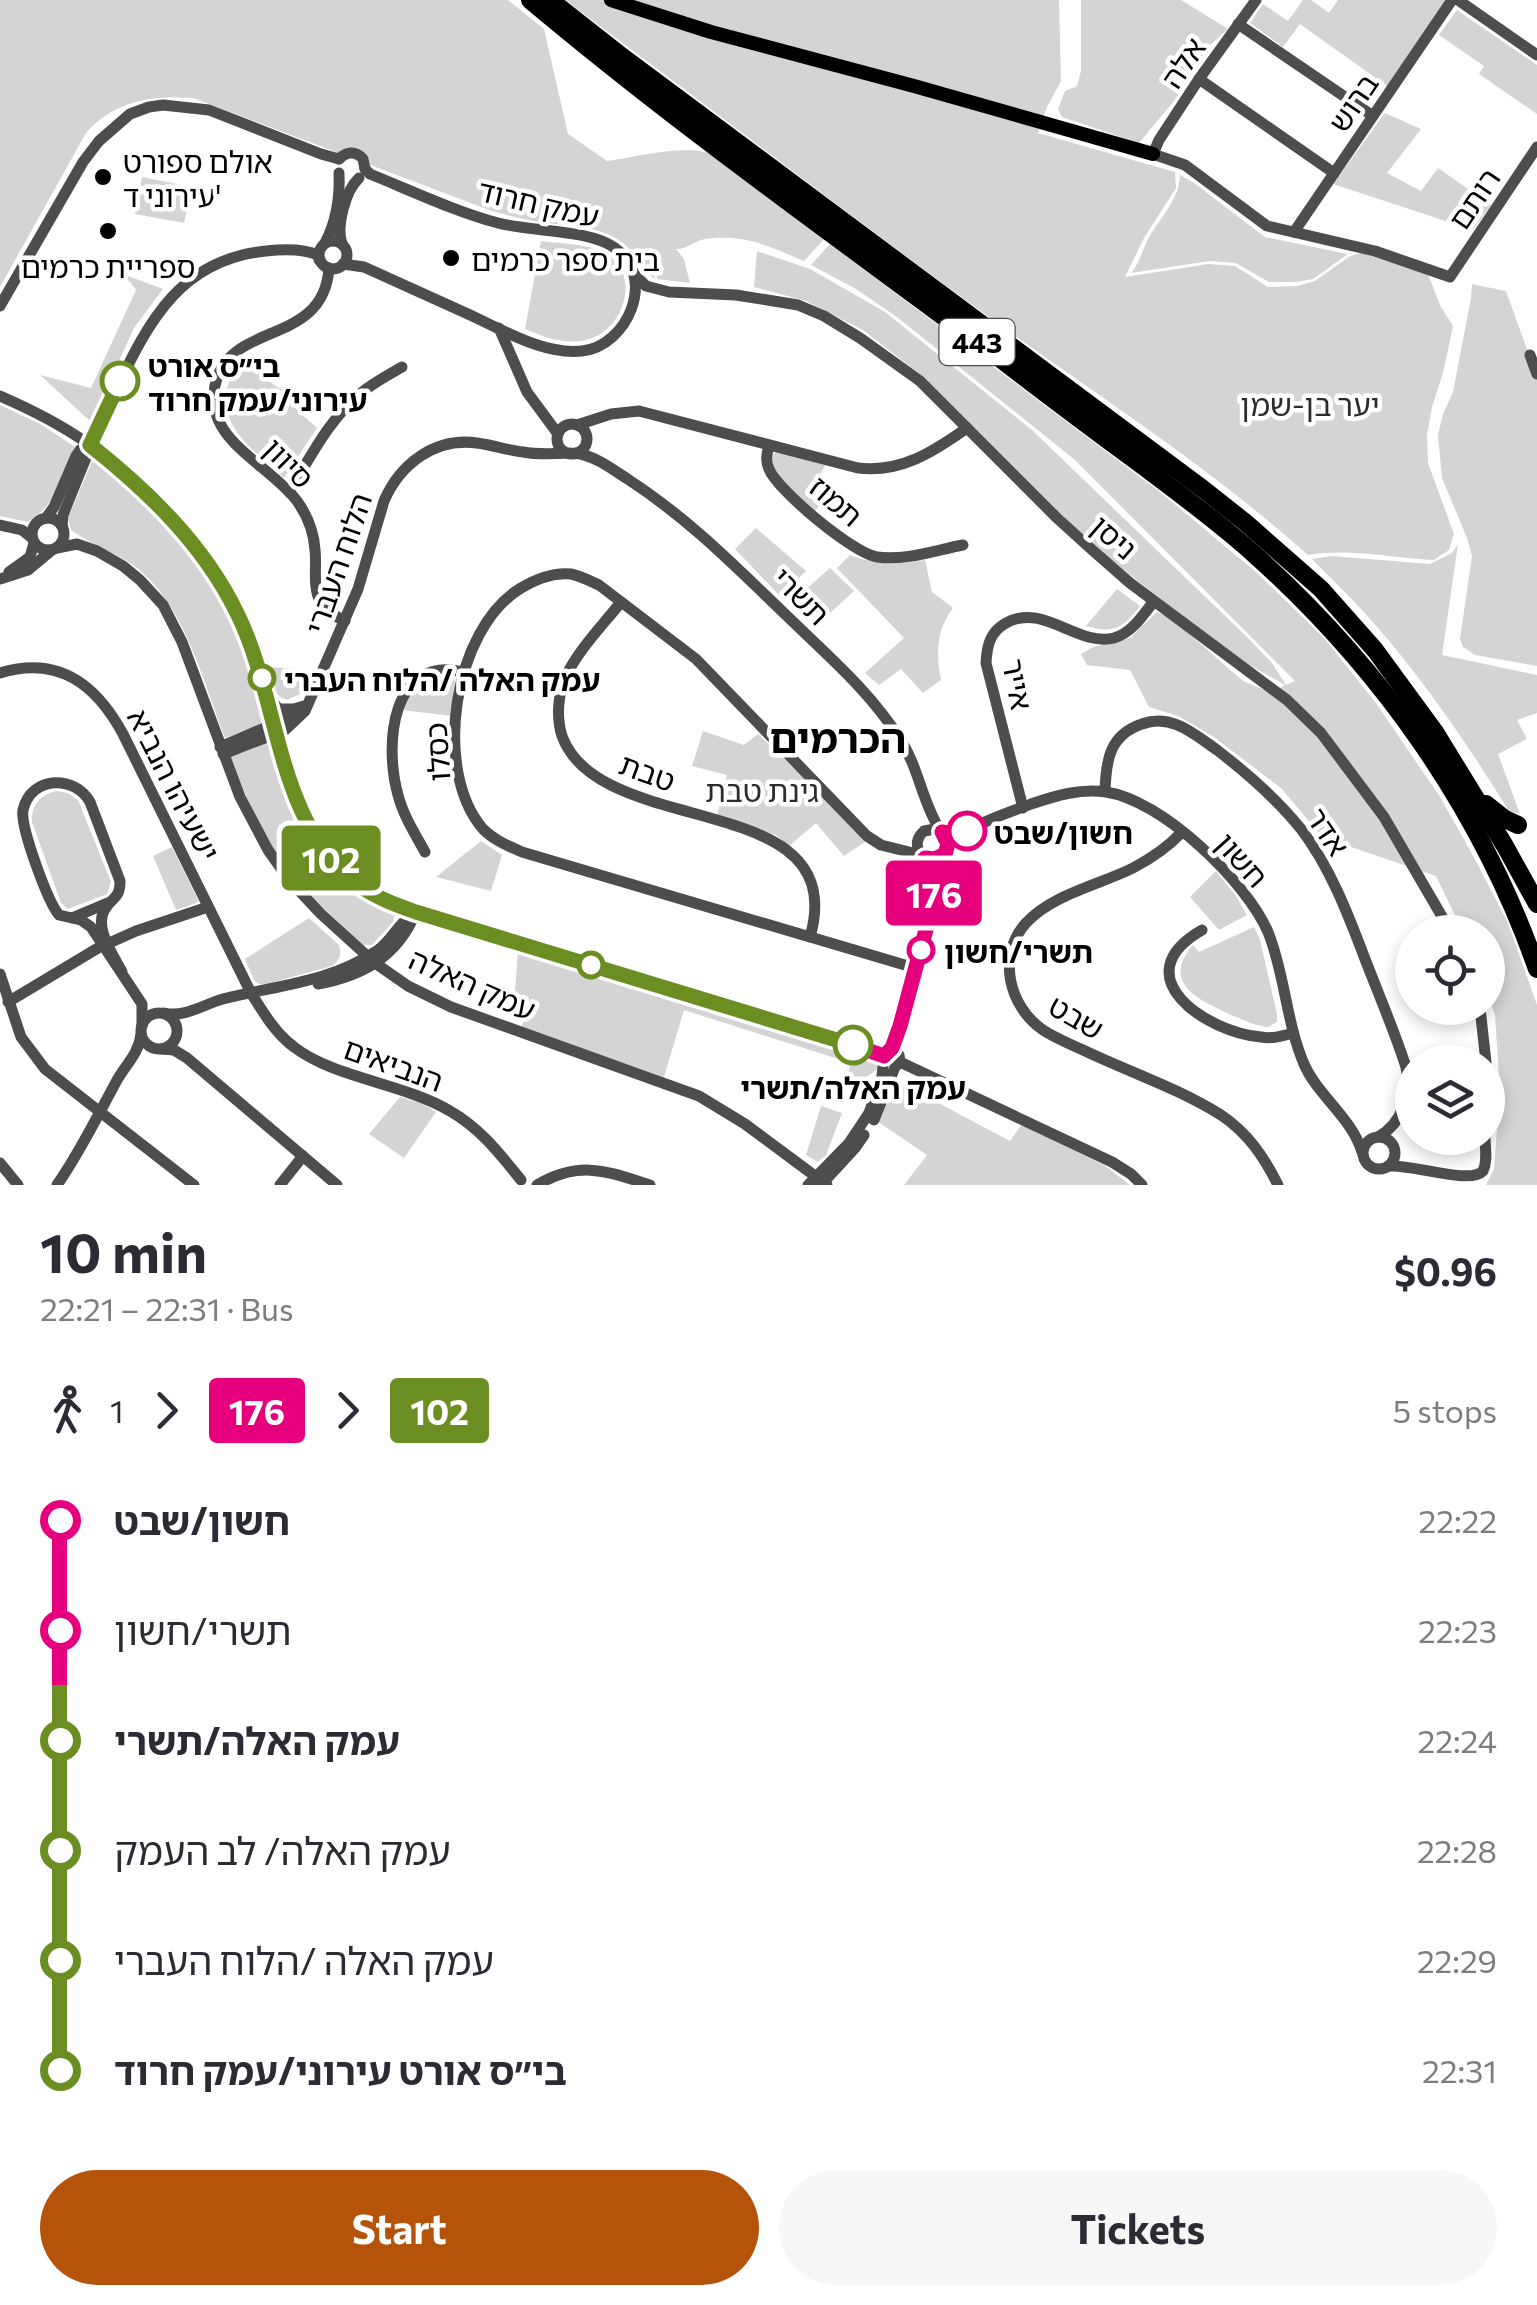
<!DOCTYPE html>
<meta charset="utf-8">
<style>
:root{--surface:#fff;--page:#f7f7f7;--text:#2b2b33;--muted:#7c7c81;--accent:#b45309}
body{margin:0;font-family:Commissioner,"Noto Sans Hebrew",sans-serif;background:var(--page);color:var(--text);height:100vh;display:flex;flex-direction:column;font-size:38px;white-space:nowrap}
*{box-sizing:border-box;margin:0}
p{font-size:32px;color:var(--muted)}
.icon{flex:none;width:55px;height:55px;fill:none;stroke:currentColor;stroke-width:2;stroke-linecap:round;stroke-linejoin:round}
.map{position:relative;height:1185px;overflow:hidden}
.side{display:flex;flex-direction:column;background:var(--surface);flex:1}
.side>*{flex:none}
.badge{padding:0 20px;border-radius:8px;font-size:35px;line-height:65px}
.buttons{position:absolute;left:1395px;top:915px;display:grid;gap:20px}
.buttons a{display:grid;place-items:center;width:110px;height:110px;border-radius:50%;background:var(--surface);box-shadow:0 5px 15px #0003;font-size:50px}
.map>.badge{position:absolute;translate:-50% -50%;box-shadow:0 0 0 5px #fff}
.legs{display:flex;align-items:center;gap:15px;height:110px;padding:0 40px;font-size:32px}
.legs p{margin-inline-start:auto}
.headline{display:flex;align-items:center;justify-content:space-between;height:170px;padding:0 40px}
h1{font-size:55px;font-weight:700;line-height:75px}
.button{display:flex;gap:20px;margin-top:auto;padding:20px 40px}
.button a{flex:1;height:115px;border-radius:60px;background:var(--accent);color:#fff;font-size:40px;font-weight:700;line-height:115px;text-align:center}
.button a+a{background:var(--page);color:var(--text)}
ul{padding:0 40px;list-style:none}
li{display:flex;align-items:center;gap:35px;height:110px;font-size:38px}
li i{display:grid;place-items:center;width:15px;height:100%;margin:0 12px;background:currentColor}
li i::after{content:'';width:25px;height:25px;margin:-12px;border:8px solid;border-radius:50%;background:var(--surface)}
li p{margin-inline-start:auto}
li:first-child i{background:linear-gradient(#0000 50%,currentColor 0)}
li:last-child i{background:linear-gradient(currentColor 50%,#0000 0)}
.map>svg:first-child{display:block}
.green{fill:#d4d4d4}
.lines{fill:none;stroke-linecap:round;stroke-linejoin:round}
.minor{stroke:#4d4d4d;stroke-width:11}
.major{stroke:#000;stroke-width:14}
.highway{stroke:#000;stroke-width:18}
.line-1-casing{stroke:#fff;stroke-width:22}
.line-2-casing{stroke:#fff;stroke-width:22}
.line-1{stroke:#e6007e;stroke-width:15}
.line-2{stroke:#6b8e23;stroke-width:15}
.poi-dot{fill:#000;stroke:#fff;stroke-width:4}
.stop-2-dot{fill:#fff;stroke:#6b8e23;stroke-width:5}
.stop-1-dot{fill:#fff;stroke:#e6007e;stroke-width:5}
.labels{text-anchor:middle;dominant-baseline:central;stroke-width:9;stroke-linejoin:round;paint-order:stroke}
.shield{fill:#fff;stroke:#4c4c4c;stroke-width:2.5}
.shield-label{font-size:28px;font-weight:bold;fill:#000}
.street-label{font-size:30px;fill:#000;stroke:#fff}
.poi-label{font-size:30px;fill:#000;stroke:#fff;text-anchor:start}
.stop-label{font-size:30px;font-weight:bold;fill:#000;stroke:#fff;text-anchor:start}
.park-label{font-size:30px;fill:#2b2b2b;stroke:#fff}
.district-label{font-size:40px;font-weight:bold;fill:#000;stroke:#fff}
</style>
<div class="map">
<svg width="1537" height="1185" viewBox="0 0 1537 1185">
<rect width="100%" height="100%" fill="#fff"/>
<g class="green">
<path d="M0 0H508L544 29 568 134 607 161C637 157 686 143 714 155L825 238 804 261C768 246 746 234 705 239 694 241 688 249 676 249L684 259 690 283 657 279 656 245 655 279C641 271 636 253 623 243 600 225 566 226 539 222 523 219 507 215 492 211L193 98C152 95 114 101 86 133L0 287Z"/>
<path d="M565 0H1059L1061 81 1047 107 1038 133 1175 172 1176 188 1144 238 1125 277 1208 264 1235 266 1268 287 1297 286 1315 281 1350 256 1364 252 1427 272 1441 307 1453 326 1443 373 1432 407 1427 435 1428 463 1454 534 1449 550 1434 560C1392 558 1350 548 1308 555 1214 471 1106 401 1004 328 856 221 712 109 565 0Z"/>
<polygon points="1081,0 1181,0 1228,29 1209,46 1174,101 1139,143 1062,117 1058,109 1065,91 1077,86 1081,71"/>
<polygon points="1303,0 1311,0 1329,13 1338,0 1449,0 1387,86 1300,24 1283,47 1250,23 1263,4 1288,21"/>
<polygon points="1457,10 1537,65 1537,114 1479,74 1484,66 1439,35"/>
<polygon points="1385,113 1421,129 1387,173 1421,191 1438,168 1491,205 1473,230 1333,184"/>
<path d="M1180 175 1194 183 1265 237 1348 254 1313 279 1296 282H1269L1236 263 1210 261 1131 273C1139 263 1141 255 1146 243 1157 220 1179 202 1180 175Z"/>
<polygon points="142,177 192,187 184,223 135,214"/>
<path d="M541 241C563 244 590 243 609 256 642 279 621 333 586 340 565 345 544 337 525 329Z"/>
<polygon points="830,244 1160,492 1256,572 1324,638 1376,703 1440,797 1476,861 1508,923 1537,1005 1537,1185 1486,1185 1494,1169 1500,1092 1495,1015 1488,995 1488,932 1463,932 1436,876 1322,837 1282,789 1214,737 1178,716 1149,707 1130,670 1087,665 1081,654 1093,647 1130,638 1157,612 1171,618 1243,681 1272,693 1285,685 1232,655 1091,544 925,378 863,330 806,301 754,287 757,251 810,269 885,312 1032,430 1246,636 1272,663 1286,685 1295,681 1075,460 897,317 856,289 811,265"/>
<polygon points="117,272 163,289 134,328 91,422 40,375 91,388 136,290 130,282"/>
<polygon points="1472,284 1506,291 1537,377 1537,666 1475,655 1463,647 1460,639 1472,556 1467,538 1442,478 1438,435 1443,414 1453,392 1471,298"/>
<path d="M246 359C260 375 273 387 292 394L295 408 317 428 284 478C258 453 215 426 228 385 231 373 236 366 246 359Z"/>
<path d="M0 405 42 425 75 447C62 477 57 504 28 522L0 516Z"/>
<path d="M777 452 825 465 814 488 825 498 815 511C799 497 768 478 773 454Z"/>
<path d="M93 459H97C154 501 214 565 240 632 251 661 257 692 265 722L225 738C203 681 184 602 133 565 114 552 90 544 71 530L68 518Z"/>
<polygon points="756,528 806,571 780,596 735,549"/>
<path d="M1458 544 1442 655 1537 675V713L1517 720 1527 739 1498 754 1520 814 1509 811C1468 745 1424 680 1372 621 1353 599 1332 580 1312 559L1331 556 1430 564 1452 553Z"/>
<path d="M850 555C876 565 898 564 925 560L932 592 953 608C936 631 936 652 941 680L923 693 901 669 879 685 865 673 904 638 837 568Z"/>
<polygon points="830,568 854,591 817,625 794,600"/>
<path d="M1117 589 1140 606C1123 628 1114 634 1086 626Z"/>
<path d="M269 667 298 669 314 677 300 694 287 700C273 696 270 681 269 667Z"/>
<polygon points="432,676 450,677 455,681 452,716 402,710 412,689"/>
<polygon points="703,731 744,745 758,734 868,840 844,856 816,823 789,846 776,835 717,815 727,775 692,766"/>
<path d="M270 740C287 794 305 854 354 889 367 898 382 905 395 912L393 922 372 945H363C334 918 305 892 281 861 258 830 244 791 230 756Z"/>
<path d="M56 791 68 793 78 800 111 882 107 894 68 909 61 903 32 822C31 806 39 795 56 791Z"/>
<polygon points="481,841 502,855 491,891 436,877"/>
<polygon points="172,847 199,902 176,910 153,856"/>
<polygon points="1216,871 1236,896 1247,915 1219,930 1190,897"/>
<path d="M309 918 339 945C342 955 340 960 332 966L266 984H259L254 980 245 959Z"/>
<path d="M1254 927 1260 940 1277 1014V1022L1268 1027C1254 1026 1242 1019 1229 1014 1199 1000 1160 983 1193 945L1199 952Z"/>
<path d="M518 949 868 1055 880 1061C877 1075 866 1074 858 1084L846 1081 851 1063 684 1010 664 1077 522 1028 524 1011 514 1004Z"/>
<polygon points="893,1079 1010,1141 1022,1124 1104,1165 1130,1185 904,1185 927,1155 874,1119"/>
<polygon points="400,1097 423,1104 436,1112 404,1158 369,1134"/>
<polygon points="821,1106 842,1113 826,1155 818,1162 806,1155"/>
</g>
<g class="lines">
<g class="minor">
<polyline points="1256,0 1199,79 1159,140 1153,154 1185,165 1267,226 1375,251 1450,277 1537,147"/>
<polyline points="1458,0 1537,55"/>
<polyline points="1238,24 1373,116"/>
<polyline points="1199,79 1334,173"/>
<path d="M339 159C347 151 356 151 363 159L365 169"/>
<polyline points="1294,232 1452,0"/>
<circle cx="333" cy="255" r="14"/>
<path d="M325 243C336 222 340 196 339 173"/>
<path d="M342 244C336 227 345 191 359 178"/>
<path d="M343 264 364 267C399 283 433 298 468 314 503 330 543 355 582 351 628 346 657 277 615 248 588 229 531 232 498 223 454 211 412 191 370 174L365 169"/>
<path d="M329 268C324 342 241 323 219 373 193 436 267 461 297 501 307 515 314 533 315 550 317 567 312 588 321 603 327 612 337 617 345 621"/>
<polyline points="634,274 646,286 669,292 736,295 798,305 824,316 860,338 920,381 1057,518 1090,548 1130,583 1287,700 1321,733 1384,817 1451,932"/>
<polyline points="0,306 83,162 99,141 130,114 149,107 163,105 209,110 321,154 339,159"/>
<polyline points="499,328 527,392 558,434"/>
<polyline points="1530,355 1537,374"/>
<path d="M0 396C30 409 60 424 87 443 148 484 205 547 237 613 281 701 275 824 361 886 377 898 397 905 416 913L856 1045 884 1057"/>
<circle cx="572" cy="439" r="15"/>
<path d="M577 425 611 414 639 411 858 468C901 473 933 452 967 428"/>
<path d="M769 445C767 454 765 460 769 469 777 490 854 554 877 557 905 561 936 550 963 545"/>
<path d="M575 453C596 456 612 469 629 480 689 519 735 566 786 615 826 654 870 691 900 739 919 768 922 802 940 830"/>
<path d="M289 492C310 458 329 419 361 393 373 383 388 375 402 367"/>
<circle cx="48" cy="534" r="16"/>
<polyline points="46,518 54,507 76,456 80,450 90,445"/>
<polyline points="0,525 22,530 32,538"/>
<path d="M62 526 63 515C80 472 97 430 117 388 149 320 182 259 266 251 283 249 302 248 318 255L319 260"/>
<polyline points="57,548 77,544 97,551 123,566 140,580 163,605 182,642 240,797 268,850 290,881 321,914 375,963 408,986 451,1007 699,1096 745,1124 827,1185"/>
<polyline points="9,572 30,557 34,543"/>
<polyline points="0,579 28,570 52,550"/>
<path d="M621 602C603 625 579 649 566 676 558 694 556 717 562 736 600 841 853 787 810 937"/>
<path d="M0 673C58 655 96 684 123 734L251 993C263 1012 275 1033 294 1047 334 1078 403 1083 450 1111 480 1128 500 1154 521 1180"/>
<polyline points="268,698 279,709 294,709 304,706"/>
<polyline points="220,747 297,714"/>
<path d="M223 754 285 730 305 711 358 589 384 501C400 464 435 437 477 443 492 445 507 450 523 452 538 455 554 454 570 453"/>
<path d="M1105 791C1106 761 1109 735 1142 724 1171 713 1194 734 1217 750 1247 773 1277 799 1301 829 1330 867 1348 914 1365 959 1379 995 1394 1030 1406 1067 1411 1094 1403 1123 1378 1137"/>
<path d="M1023 808 986 663C987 645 990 632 1006 623 1043 602 1077 647 1114 638 1132 633 1143 615 1154 601"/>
<path d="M940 830 935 829 924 831C913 841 916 853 929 859L940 858 945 854"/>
<path d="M1182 832C1168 847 1152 858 1133 868 1099 885 1053 894 1026 923 997 955 1008 1006 1043 1030 1055 1038 1070 1044 1083 1050 1129 1072 1178 1088 1221 1115 1248 1133 1264 1157 1278 1185"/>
<path d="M946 851C960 827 1006 814 1031 804 1055 796 1080 788 1106 792 1162 800 1246 881 1268 932 1285 974 1286 1022 1304 1064 1318 1096 1352 1118 1362 1152"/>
<path d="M425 852C415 834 403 815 398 795 384 745 391 654 464 672"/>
<polyline points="72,918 110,902"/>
<path d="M1202 930C1122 976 1206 1032 1261 1037 1273 1039 1282 1036 1293 1033"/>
<path d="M915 968 522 852C508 846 494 840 483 829 432 770 453 629 521 588 536 579 553 572 571 574 581 576 590 581 599 585L696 659 867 836 881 845 921 855"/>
<path d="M122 972C114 956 93 927 105 909 113 896 120 899 120 881L90 802C75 775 31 775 23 810 20 827 48 902 59 915L81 920 91 927 142 1004V1026"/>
<polyline points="0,974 21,1037 45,1069 194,1185"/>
<path d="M318 984C362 976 397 957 415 914"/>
<polyline points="8,1002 98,948 136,931 208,907"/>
<polyline points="1480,1008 1486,1062"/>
<path d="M164 1013C185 1018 204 1004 223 999 278 985 329 983 378 950 393 939 399 921 416 913"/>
<circle cx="159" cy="1031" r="18"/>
<polyline points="161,1049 174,1050 187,1058 337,1185"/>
<polyline points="900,1062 1112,1162 1131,1174 1142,1185"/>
<polyline points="874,1120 895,1067 900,1062 899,1055"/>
<circle cx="1379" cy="1153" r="16"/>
<polyline points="0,1163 18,1185"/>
<path d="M1389 1166C1413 1164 1470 1185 1483 1171 1488 1161 1485 1148 1485 1138"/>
<path d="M57 1185C80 1152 97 1117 116 1082 125 1065 139 1054 141 1034"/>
<polyline points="280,1185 303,1156"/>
<path d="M537 1185C580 1160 606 1171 650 1185"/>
<polyline points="808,1185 849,1143 869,1113 882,1076 884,1057 892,1048 900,1026 928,922 938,869 948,846"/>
<polyline points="821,1185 855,1148 864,1135"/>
</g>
<polyline class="major" points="611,0 711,32 914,86 1153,154"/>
<g class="highway">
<path d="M530 0C680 126 841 240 998 357 1046 394 1094 430 1143 466 1181 495 1220 523 1255 555 1381 668 1481 809 1537 969"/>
<polyline points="550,0 624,58 1203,489 1246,523 1321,589 1375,650 1435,732 1505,846 1537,904"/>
<polyline points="1486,804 1505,819 1518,825"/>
</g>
</g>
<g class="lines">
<defs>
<polyline id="line-1" points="853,1045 884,1056 892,1048 900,1026 928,922 935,884 931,865 925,858 935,859 945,854 948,844 942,832 957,834 967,831"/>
<path id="line-2" d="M120 381 90 445C148 491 203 544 236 611 281 699 274 823 360 886 377 898 396 905 416 912L853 1045"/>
</defs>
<use href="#line-1" class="line-1-casing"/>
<use href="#line-2" class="line-2-casing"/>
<use href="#line-1" class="line-1"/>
<use href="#line-2" class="line-2"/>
</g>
<g class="poi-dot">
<circle cx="103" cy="177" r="10"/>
<circle cx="108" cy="231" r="10"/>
<circle cx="451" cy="258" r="10"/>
</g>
<g class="stop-2-dot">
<circle cx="120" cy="381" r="18"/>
<circle cx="262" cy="678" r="12"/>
<circle cx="591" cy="965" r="12"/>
<circle cx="853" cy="1045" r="18"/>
</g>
<g class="stop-1-dot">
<circle cx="967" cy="831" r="18"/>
<circle cx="921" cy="950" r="12"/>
</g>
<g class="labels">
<rect class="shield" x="939.5" y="319" width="75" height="46" rx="8"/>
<g class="shield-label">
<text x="977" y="342">443</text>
</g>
<g class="street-label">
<text transform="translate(1182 62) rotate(-56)">אלה</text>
<text transform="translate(1352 102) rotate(-56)">ברוש</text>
<text transform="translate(1473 198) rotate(-56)">רותם</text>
<text transform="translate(539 202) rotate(13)">עמק חרוד</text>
<text transform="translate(290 462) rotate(45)">סיוון</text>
<text transform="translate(837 500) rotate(41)">תמוז</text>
<text transform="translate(1115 536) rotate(41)">ניסן</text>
<text transform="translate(337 563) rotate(-71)">הלוח העברי</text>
<text transform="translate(802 595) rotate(45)">תשרי</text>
<text transform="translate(1019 684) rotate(79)">אייר</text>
<text transform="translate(436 752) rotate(-94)">כסלו</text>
<text transform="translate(648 771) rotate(20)">טבת</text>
<text transform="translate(175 784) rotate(63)">ישעיהו הנביא</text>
<text transform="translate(1329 831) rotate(56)">אדר</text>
<text transform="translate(1243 859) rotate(48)">חשון</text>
<text transform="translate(473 983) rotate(24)">עמק האלה</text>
<text transform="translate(1077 1016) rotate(30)">שבט</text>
<text transform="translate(394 1063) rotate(20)">הנביאים</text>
</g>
<g class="poi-label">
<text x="123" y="160">אולם ספורט<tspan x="123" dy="34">עירוני ד'</tspan></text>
<text x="471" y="258">בית ספר כרמים</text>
<text x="108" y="265" text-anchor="middle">ספריית כרמים</text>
</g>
<g class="stop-label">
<text x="148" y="364">בי״ס אורט<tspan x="148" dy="34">עירוני/עמק חרוד</tspan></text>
<text x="284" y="678">עמק האלה /הלוח העברי</text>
<text x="994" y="831">חשון/שבט</text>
<text x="944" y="950">תשרי/חשון</text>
<text x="853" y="1086" text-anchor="middle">עמק האלה/תשרי</text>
</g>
<g class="park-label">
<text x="1310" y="403">יער בן-שמן</text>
<text x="762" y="789">גינת טבת</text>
</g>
<g class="district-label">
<text x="838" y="736">הכרמים</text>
</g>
</g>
</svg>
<div class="buttons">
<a><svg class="icon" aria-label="locate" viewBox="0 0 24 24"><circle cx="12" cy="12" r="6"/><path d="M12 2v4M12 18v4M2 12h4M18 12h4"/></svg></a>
<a><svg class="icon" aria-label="layers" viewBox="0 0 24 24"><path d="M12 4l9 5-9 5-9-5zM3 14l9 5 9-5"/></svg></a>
</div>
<b class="badge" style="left:934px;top:893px;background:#e6007e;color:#fff">176</b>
<b class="badge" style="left:331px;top:858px;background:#6b8e23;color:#fff">102</b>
</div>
<section class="side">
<div class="headline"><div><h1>10 min</h1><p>22:21 – 22:31 · Bus</p></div><b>$0.96</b></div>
<div class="legs"><svg class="icon" aria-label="walk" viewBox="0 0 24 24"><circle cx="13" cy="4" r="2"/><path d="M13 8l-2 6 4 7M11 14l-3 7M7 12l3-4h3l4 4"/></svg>1<svg class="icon" aria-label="forward" viewBox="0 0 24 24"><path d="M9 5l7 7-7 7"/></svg><b class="badge" style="background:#e6007e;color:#fff">176</b><svg class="icon" aria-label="forward" viewBox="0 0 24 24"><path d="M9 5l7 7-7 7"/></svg><b class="badge" style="background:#6b8e23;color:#fff">102</b><p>5 stops</p></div>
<ul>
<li><i style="color:#e6007e"></i><b>חשון/שבט</b><p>22:22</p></li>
<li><i style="color:#e6007e"></i><span>תשרי/חשון</span><p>22:23</p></li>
<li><i style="color:#6b8e23"></i><b>עמק האלה/תשרי</b><p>22:24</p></li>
<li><i style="color:#6b8e23"></i><span>עמק האלה/ לב העמק</span><p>22:28</p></li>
<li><i style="color:#6b8e23"></i><span>עמק האלה /הלוח העברי</span><p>22:29</p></li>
<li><i style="color:#6b8e23"></i><b>בי״ס אורט עירוני/עמק חרוד</b><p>22:31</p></li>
</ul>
<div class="button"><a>Start</a><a>Tickets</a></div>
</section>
